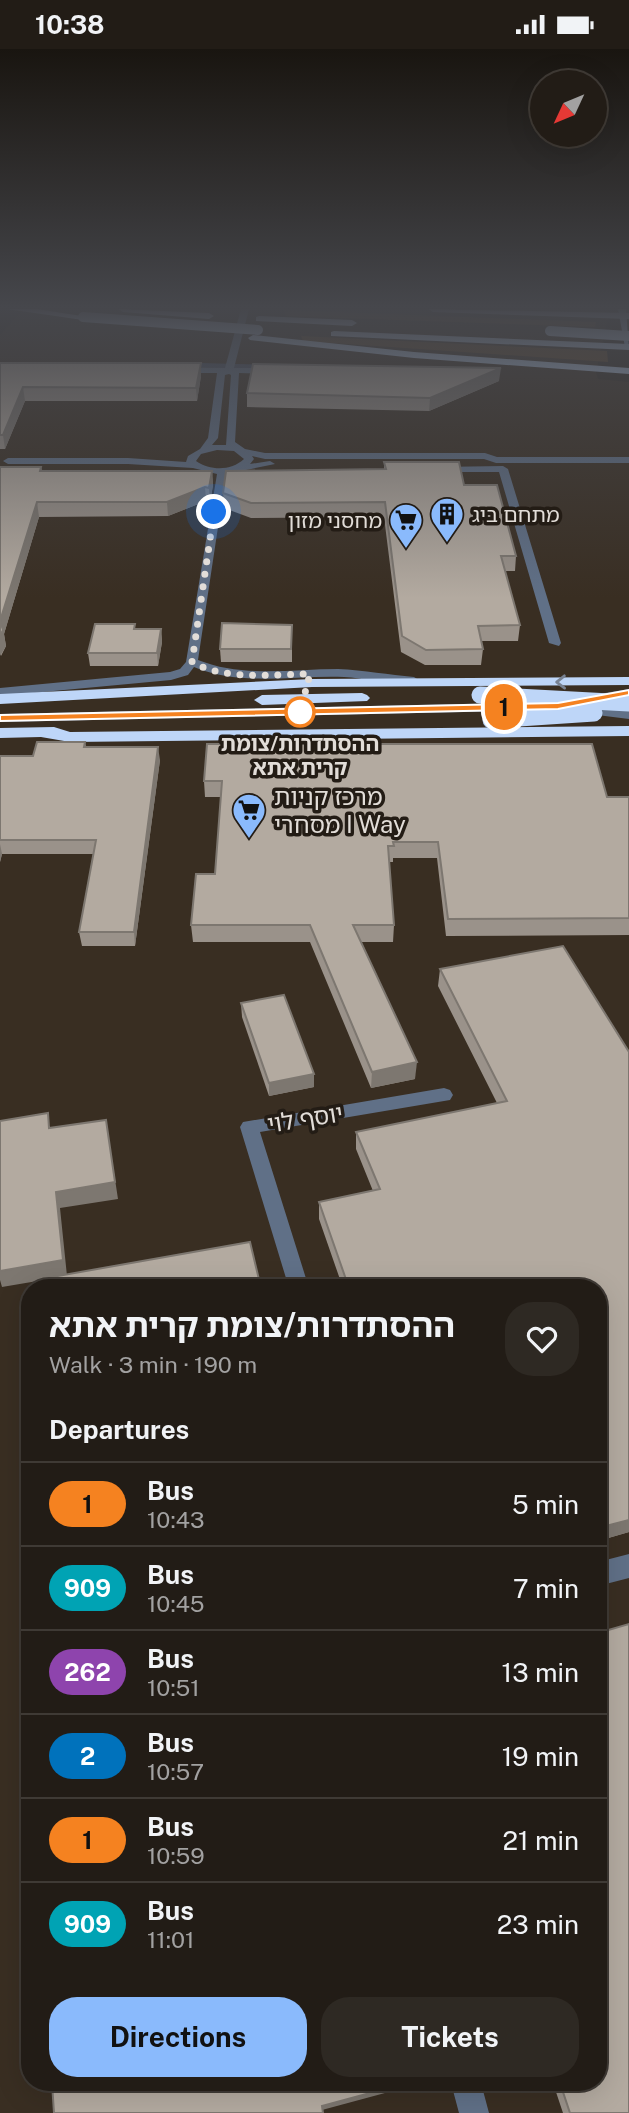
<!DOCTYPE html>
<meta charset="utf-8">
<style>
:root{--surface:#221c16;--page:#2e2923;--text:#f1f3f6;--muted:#a2a1a1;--line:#3f3a35;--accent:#8abafc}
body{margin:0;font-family:"Public Sans","Noto Sans Hebrew",sans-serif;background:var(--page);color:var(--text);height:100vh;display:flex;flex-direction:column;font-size:26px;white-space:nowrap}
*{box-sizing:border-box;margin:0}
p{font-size:23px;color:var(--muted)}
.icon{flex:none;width:38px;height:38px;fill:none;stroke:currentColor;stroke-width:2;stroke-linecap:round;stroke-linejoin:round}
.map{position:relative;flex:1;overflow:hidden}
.side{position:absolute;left:21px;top:1230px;width:586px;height:812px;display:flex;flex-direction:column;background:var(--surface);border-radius:28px;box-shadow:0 7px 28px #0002,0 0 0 2px var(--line)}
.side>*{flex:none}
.badge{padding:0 14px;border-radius:23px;font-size:24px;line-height:46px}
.needle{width:46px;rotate:226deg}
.fabs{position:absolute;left:530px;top:21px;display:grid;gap:14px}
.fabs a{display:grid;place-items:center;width:77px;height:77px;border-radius:50%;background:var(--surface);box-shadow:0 7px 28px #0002,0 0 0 2px var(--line);font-size:35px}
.you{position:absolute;width:35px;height:35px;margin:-18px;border:5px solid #fff;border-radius:50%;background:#1a73e8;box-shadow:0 0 0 10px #1a73e833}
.map>.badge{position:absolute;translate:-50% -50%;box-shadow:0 0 0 4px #fff}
h2{padding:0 28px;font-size:26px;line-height:63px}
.round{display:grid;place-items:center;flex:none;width:74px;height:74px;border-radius:28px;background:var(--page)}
.summary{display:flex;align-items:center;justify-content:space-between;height:119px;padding:0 28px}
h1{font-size:33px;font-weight:700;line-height:52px}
.button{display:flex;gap:14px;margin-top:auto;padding:14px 28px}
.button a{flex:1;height:80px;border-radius:28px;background:var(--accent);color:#111;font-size:28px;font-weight:700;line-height:80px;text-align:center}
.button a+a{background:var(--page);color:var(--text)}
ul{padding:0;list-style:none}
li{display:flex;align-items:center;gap:21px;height:84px;padding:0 28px;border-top:2px solid var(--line)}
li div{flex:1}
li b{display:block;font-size:26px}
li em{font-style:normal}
li .badge{min-width:77px;font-weight:700;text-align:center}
.status{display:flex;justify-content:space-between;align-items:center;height:49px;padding:0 35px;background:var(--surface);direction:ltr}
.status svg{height:19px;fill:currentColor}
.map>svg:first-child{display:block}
.built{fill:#392e22;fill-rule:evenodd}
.green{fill:#5e4426}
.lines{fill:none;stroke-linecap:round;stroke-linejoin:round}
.stream{stroke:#444e64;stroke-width:4.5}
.minor{fill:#607087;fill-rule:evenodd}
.major{fill:#99bae8;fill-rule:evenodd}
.highway{fill:#bed6f8;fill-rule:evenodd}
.highway-bridge-far1{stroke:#bed6f8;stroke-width:10}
.highway-bridge{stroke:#bed6f8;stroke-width:17}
.wall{fill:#9a928a}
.shaded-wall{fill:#7d7770}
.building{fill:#b3aaa0;stroke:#7d7770;stroke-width:2}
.oneway{stroke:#788292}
.line{fill:#f58220;stroke:#fff;stroke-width:2}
.walk{stroke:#e2ddd8;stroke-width:7;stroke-dasharray:0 12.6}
.stop-dot{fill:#fff;stroke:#f58220;stroke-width:3.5}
.labels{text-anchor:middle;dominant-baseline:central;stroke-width:7;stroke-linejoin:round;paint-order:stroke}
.far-poi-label{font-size:21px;fill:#e2ddd8;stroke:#231c15;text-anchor:start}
.far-stop-label{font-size:21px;font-weight:bold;fill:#e2ddd8;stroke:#231c15}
.poi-label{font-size:24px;fill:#e2ddd8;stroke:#231c15;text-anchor:start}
.street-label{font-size:24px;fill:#e2ddd8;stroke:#231c15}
</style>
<div class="status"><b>10:38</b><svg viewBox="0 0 49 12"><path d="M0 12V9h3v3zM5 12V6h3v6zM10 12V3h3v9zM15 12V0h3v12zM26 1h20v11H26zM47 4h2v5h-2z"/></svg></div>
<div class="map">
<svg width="629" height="2064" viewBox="0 0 629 2064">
<rect width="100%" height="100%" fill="#2d261e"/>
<path class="built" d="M24 260H610L596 323 598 330 629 333V2064H0V286ZM30 1239H598V2034H30Z"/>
<g class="green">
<polygon points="284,262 284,261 596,273 595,278 286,267"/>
<polygon points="301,287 607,302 608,313 303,292"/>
</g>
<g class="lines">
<polyline class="stream" points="191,316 264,318"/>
<g class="minor">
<path d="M241 260H249L234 319H273L277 322 273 325 239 324 235 393 245 400 265 404H485L497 408H629V414H496L484 410H265L252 407 254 410 250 415 270 412 275 415 226 425 198 611C243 629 291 620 338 620 364 621 389 626 414 628L420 632 418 635C395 639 367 629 344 628 293 626 242 638 194 618L188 626 171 631 0 647V639L170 623 180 620 186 613 217 425 193 419 128 415H8L3 412 8 409H128L186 413 188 407 200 400 208 389 217 324H179L175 321 179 318 225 319ZM229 325 231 326 226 396H212L218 389 225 326ZM217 401 234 402 244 410C231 422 211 422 196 412L201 405Z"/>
<polygon points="438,418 503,417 508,420 561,594 559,597 549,594 499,423 435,423 435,419"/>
<polygon points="629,640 629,648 599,653 593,649 599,645"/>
<polygon points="557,653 629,662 629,670 557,661 0,673 0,665"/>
<polygon points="444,1039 450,1041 453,1046 450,1051 260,1083 309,1239 289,1239 240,1078 243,1073"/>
<polygon points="629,1505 629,1529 598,1537 598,1513"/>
<polygon points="451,2034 481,2034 489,2064 459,2064"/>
</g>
<polygon class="major" points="618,260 626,260 629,300 625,298"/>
<g class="highway">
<polygon points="7,260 37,260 88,268 83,271"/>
<polygon points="118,260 209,264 214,267 209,270 123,263"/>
<polygon points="428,260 629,264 629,270 433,263"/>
<polygon points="259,267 352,271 357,274 352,277 256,272 256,268"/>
<polygon points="334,282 629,295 629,301 331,287 331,283"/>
<polygon points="253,286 414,303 629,319 629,325 414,309 250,291 248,289"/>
<polygon points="629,628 629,636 312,638 0,655 0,645 312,630"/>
<polygon points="362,644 367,646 370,649 367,652 262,656 254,651 262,646"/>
<polygon points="629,677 629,687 70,693 41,688 0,689 0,679 54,678 70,683"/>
</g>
<g class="highway-bridge-far1">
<polyline points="83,268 258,281"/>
<polyline points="550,282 629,287"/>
</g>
<g class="highway-bridge">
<polyline points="480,646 629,654"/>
<polyline points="491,671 594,664"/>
</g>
</g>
<g class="wall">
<polygon points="0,314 201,314 201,327 197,352 25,352 5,400 0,400"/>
<polygon points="499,332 429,362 247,358 247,344"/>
<polygon points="384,413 464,436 516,507 515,522 505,522 520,576 518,592 481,592 483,600 481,616 425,616 401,603 384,468 251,469 224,459 223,444 384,420"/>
<polygon points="0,418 41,418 42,422 212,422 213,436 210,454 206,452 168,467 39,468 4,585 6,597 1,607"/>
<polygon points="135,575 135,580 161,580 162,593 158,617 90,617 88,604"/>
<polygon points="292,576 292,613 221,613 220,600"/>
<polygon points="85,693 86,698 160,711 135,897 82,897 79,883 93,805 2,805 0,813 0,707 33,707"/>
<polygon points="207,695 607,748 629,748 629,886 446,887 437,809 393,809 393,813 389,813 394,876 393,893 361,893 415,1030 371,1039 310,893 193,893 191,876 215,825 221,748 205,748 204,732"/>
<polygon points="440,920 629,1003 629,1483 598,1492 598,1239 343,1239 319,1170 319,1153 373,1142 356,1100 356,1083 497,1054 438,937"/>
<polygon points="241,954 314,1038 269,1047 242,968"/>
<polygon points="553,2034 598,2034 629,2064 563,2064"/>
</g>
<g class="shaded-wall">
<polygon points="201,314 201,327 197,352 196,339"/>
<polygon points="501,319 499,332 429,362 430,349"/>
<polygon points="23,338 25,352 5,400 3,386"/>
<polygon points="212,422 213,436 210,454 209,439"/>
<polygon points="205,438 206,452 168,467 167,453"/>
<polygon points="37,453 39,468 4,585 6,597 0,607 0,572"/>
<polygon points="161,580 162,593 158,617 157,604"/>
<polygon points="158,698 160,711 135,897 134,883"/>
<polygon points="0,795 2,805 0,813"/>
<polygon points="417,1013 415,1030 371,1039 372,1023"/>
<polygon points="314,1025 314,1038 269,1047 269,1034"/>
<polygon points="106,1071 118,1150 60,1159 67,1227 2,1238 0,1231 0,1222 56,1143"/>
<polygon points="629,1471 629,1483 598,1492 598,1479"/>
<polygon points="407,2034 422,2034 322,2061 322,2057"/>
</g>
<g class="building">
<polygon points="0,314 201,314 196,339 23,338 3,386 0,386"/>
<polygon points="253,315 501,319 430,349 247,344"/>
<polygon points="384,413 459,413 464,436 497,436 516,507 501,507 520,576 478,577 483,600 426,601 402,587 385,453 251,454 223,444 226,422 386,420"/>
<polygon points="0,418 41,418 40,422 212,422 209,439 205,438 167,453 37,453 0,572 3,581 0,587"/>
<polygon points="222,574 292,576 291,600 220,600"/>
<polygon points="95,575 135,575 134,580 161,580 157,604 88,604"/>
<polygon points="37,693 85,693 84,698 158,698 134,883 79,883 96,791 0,791 0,707 33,707"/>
<polygon points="207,695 592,695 607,748 629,748 629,869 448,870 438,793 393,793 394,797 388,797 394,876 353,876 417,1013 372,1023 310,876 191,876 196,825 215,825 222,732 204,732"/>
<polygon points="563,897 629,1003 629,1471 598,1479 598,1239 349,1239 319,1153 380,1140 356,1083 507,1052 440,920"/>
<polygon points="284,946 314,1025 269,1034 241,954"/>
<polygon points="48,1064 49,1079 106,1071 115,1133 56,1143 63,1211 0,1222 0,1072"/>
<polygon points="250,1193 261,1239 53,1239 52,1228"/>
<polygon points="30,1269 30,1341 24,1270"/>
<polygon points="629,1575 629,2064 570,2064 560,2034 598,2034 598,1584"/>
<polygon points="52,2034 407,2034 322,2057 323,2064 54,2064"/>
</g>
<defs><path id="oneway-chevron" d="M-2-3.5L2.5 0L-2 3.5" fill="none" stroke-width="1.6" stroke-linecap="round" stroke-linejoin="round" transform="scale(1.75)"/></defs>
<use class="oneway" href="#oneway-chevron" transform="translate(561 633) rotate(179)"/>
<linearGradient id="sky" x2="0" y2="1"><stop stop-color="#191510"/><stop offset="0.47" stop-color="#46474c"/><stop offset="1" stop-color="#46474c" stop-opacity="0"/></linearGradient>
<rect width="629" height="549" fill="url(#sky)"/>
<polygon class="line" points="629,641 629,646 558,660 0,672 0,666 558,654"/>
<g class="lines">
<path class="walk" d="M214 463 192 613C226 632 272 625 310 625L300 663"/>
</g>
<defs>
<symbol id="building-pin" viewBox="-11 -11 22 30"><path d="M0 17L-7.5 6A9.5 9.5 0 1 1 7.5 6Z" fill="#8abafc" stroke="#231c15"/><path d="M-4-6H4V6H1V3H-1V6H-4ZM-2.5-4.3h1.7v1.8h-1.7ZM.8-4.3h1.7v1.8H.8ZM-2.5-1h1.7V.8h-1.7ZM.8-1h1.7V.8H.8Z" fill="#111"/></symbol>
<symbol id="supermarket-pin" viewBox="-11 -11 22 30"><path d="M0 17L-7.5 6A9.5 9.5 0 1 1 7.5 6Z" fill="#8abafc" stroke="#231c15"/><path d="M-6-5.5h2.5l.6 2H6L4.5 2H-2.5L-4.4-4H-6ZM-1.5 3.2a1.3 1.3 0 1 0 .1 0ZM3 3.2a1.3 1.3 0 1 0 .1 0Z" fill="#111"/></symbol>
</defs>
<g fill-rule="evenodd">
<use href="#building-pin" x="428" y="446" width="38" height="52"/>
<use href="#supermarket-pin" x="387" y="452" width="38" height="52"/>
<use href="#supermarket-pin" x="230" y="742" width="38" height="52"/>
</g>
<circle class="stop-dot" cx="300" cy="663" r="14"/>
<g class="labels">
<g class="far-poi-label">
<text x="472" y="465">מתחם ביג</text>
<text x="382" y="471" text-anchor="end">מחסני מזון</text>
</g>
<g class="far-stop-label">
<text x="300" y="694">ההסתדרות/צומת<tspan x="300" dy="24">קרית אתא</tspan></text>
</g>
<g class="poi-label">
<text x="274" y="747">מרכז קניות<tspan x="274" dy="28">מסחרי I Way</tspan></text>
</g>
<g class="street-label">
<text transform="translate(305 1069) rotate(-9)">יוסף לוי</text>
</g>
</g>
</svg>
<div class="fabs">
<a><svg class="needle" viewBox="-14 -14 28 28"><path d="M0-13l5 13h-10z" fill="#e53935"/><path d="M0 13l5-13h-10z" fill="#a2a1a1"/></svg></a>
</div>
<div class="you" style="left:214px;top:463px"></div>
<b class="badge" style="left:504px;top:658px;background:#f58220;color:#111">1</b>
<section class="side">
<div class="summary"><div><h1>ההסתדרות/צומת קרית אתא</h1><p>Walk · 3 min · 190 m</p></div><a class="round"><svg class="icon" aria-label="heart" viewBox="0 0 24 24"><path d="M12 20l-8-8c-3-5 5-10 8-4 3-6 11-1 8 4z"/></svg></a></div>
<h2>Departures</h2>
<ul>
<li><span class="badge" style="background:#f58220;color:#111">1</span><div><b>Bus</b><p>10:43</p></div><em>5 min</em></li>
<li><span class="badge" style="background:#00a3b4;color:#fff">909</span><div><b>Bus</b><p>10:45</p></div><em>7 min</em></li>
<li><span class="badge" style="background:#8e44ad;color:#fff">262</span><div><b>Bus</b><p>10:51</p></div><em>13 min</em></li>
<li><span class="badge" style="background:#0072bc;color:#fff">2</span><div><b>Bus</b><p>10:57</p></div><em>19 min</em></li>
<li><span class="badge" style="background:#f58220;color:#111">1</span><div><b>Bus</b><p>10:59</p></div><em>21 min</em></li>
<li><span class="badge" style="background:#00a3b4;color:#fff">909</span><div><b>Bus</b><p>11:01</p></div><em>23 min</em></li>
</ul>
<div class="button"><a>Directions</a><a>Tickets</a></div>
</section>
</div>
